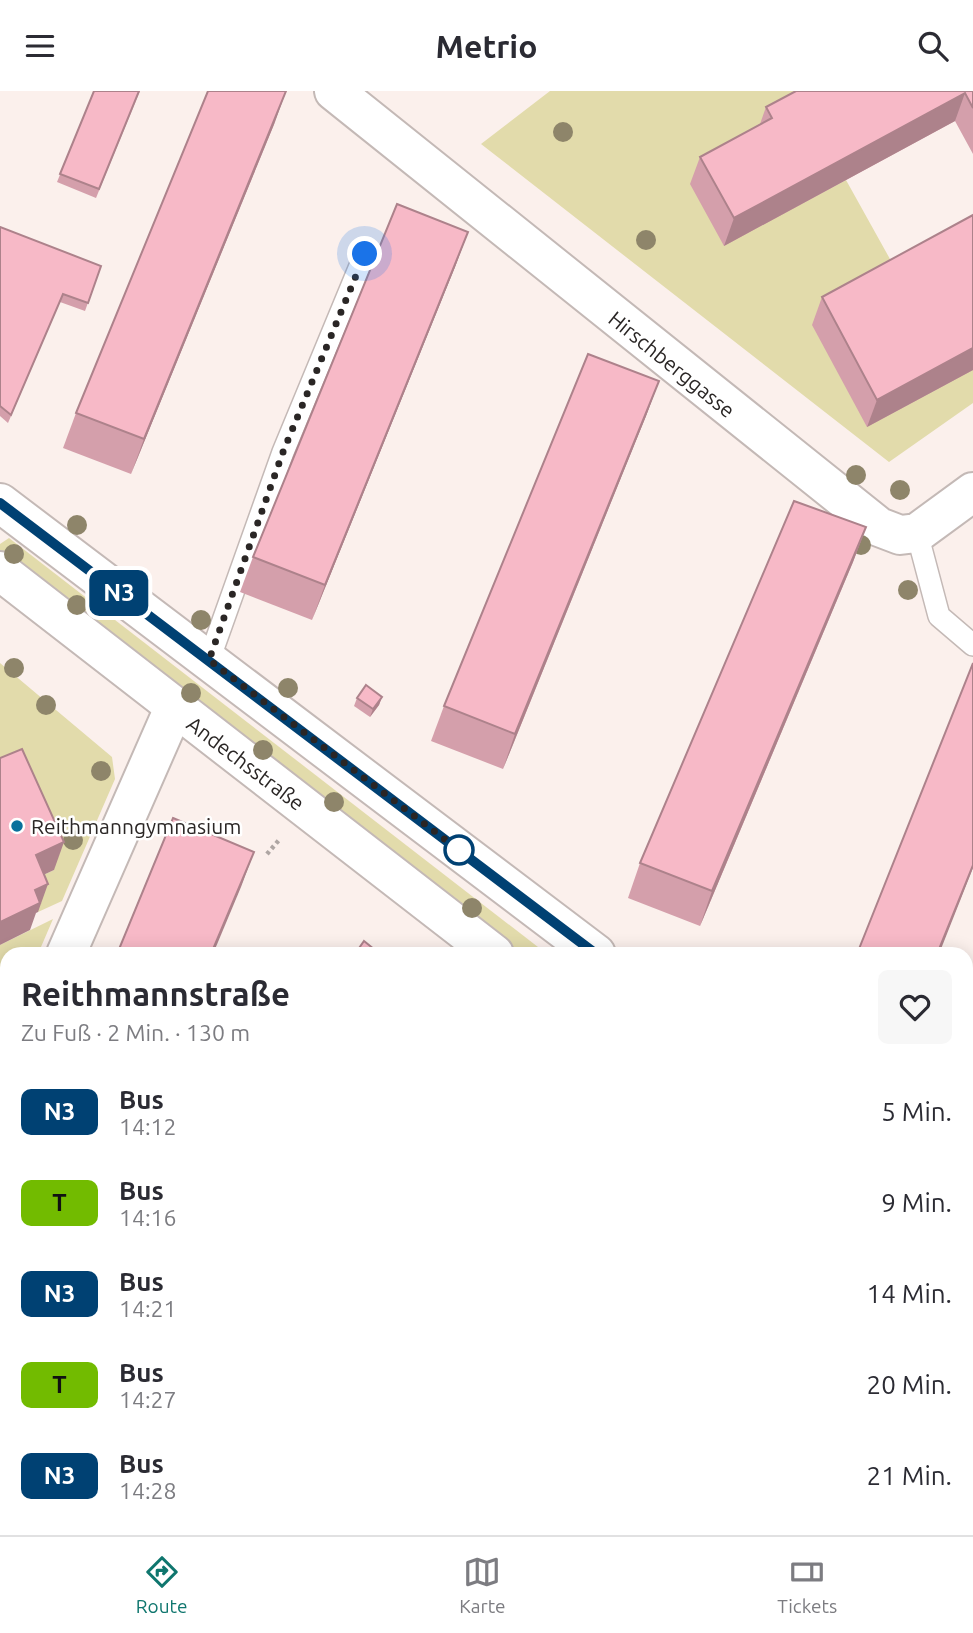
<!DOCTYPE html>
<html lang="de">
<meta charset="utf-8">
<style>
:root{--surface:#fff;--page:#f7f7f7;--text:#2b2b33;--muted:#7c7c81;--line:#e1e1e2;--accent:#0f766e}
body{margin:0;font-family:Ubuntu,sans-serif;background:var(--page);color:var(--text);height:100vh;display:flex;flex-direction:column;font-size:26px;white-space:nowrap}
*{box-sizing:border-box;margin:0}
p{font-size:23px;color:var(--muted)}
.icon{flex:none;width:38px;height:38px;fill:none;stroke:currentColor;stroke-width:2;stroke-linecap:round;stroke-linejoin:round}
.map{position:relative;flex:1;overflow:hidden}
.details{position:absolute;left:0px;top:856px;width:973px;height:590px;display:flex;flex-direction:column;background:var(--surface);border-radius:21px 21px 0 0;box-shadow:0 4px 18px #0003}
.details>*{flex:none}
.badge{padding:0 14px;border-radius:10px;font-size:24px;line-height:46px}
.you{position:absolute;width:35px;height:35px;margin:-18px;border:5px solid #fff;border-radius:50%;background:#1a73e8;box-shadow:0 0 0 10px #1a73e833}
.map>.badge{position:absolute;translate:-50% -50%;box-shadow:0 0 0 4px #fff}
.round{display:grid;place-items:center;flex:none;width:74px;height:74px;border-radius:10px;background:var(--page)}
.head{display:flex;align-items:center;justify-content:space-between;height:119px;padding:0 21px}
h1{font-size:33px;font-weight:600;line-height:52px}
ul{padding:0;list-style:none}
li{display:flex;align-items:center;gap:21px;height:91px;padding:0 21px}
li div{flex:1}
li b{display:block;font-size:26px}
li em{font-style:normal}
li .badge{min-width:77px;font-weight:700;text-align:center}
header{display:flex;justify-content:space-between;align-items:center;height:91px;padding:0 21px;background:var(--surface);font-size:32px;font-weight:600}
.tabs{display:flex;justify-content:space-around;align-items:center;height:98px;border-top:2px solid var(--line);background:var(--surface);font-size:19px;color:var(--muted)}
.tabs a{display:grid;justify-items:center;gap:4px}
.tabs .active{color:var(--accent)}
.map>svg:first-child{display:block}
.green{fill:#e2dbab}
.lines{fill:none;stroke-linecap:round;stroke-linejoin:round}
.lane-casing{stroke:#c4b9b6;stroke-width:24}
.street-casing{stroke:#c4b9b6;stroke-width:42}
.secondary-casing{stroke:#c4b9b6;stroke-width:42}
.path{stroke:#aea6a3;stroke-width:4.5;stroke-dasharray:3.5 3.5;stroke-linecap:butt}
.lane{stroke:#fff;stroke-width:21}
.street{stroke:#fff;stroke-width:38}
.secondary{stroke:#fff;stroke-width:38}
.tree{fill:#8e856a}
.wall{fill:#d49fab}
.shaded-wall{fill:#ad828b}
.building{fill:#f7b9c7;stroke:#ad828b;stroke-width:2}
.line-casing{stroke:#fff;stroke-width:16}
.line{stroke:#004173;stroke-width:10}
.walk{stroke:#2a2625;stroke-width:7;stroke-dasharray:0 12.6}
.poi-dot{fill:#08709c;stroke:#fff;stroke-width:2.5}
.stop-dot{fill:#fff;stroke:#004173;stroke-width:3.5}
.labels{text-anchor:middle;dominant-baseline:central;stroke-width:5;stroke-linejoin:round;paint-order:stroke}
.street-label{font-size:21px;fill:#2a2625;stroke:#fff}
.poi-label{font-size:21px;fill:#2a2625;stroke:#fff;text-anchor:start}
</style>
<header><svg class="icon" aria-label="menu" viewBox="0 0 24 24"><path d="M4 6h16M4 12h16M4 18h16"/></svg>Metrio<svg class="icon" aria-label="search" viewBox="0 0 24 24"><circle cx="10" cy="10" r="6"/><path d="M15 15l6 6"/></svg></header>
<div class="map">
<svg width="973" height="1444" viewBox="0 0 973 1444">
<rect width="100%" height="100%" fill="#fbf0ec"/>
<g class="green">
<polygon points="550,0 861,0 724,154 846,89 900,186 973,257 973,312 889,371 481,53"/>
<polygon points="9,447 547,863 518,863 0,463 0,453"/>
<polygon points="0,572 112,666 115,688 62,810 38,821 26,792 54,779 0,691"/>
<polygon points="53,828 38,863 7,863 7,935 0,945 0,854"/>
</g>
<g class="lines">
<defs>
<g id="lane">
<polyline points="917,442 939,525 973,554"/>
<polyline points="209,569 283,361 365,163"/>
<polyline points="672,1438 679,1444"/>
<polyline points="368,1444 374,1438"/>
</g>
<g id="street">
<polyline points="334,0 879,436 900,444 917,442 973,401"/>
<polyline points="66,863 174,617"/>
<polyline points="0,987 7,979"/>
<polyline points="962,1444 973,1434"/>
</g>
<g id="secondary">
<polyline points="0,412 596,863"/>
<polyline points="0,480 494,863"/>
<polyline points="966,1159 973,1164"/>
<polyline points="966,1237 973,1243"/>
</g>
</defs>
<use href="#lane" class="lane-casing"/>
<use href="#street" class="street-casing"/>
<use href="#secondary" class="secondary-casing"/>
<polyline class="path" points="267,763 279,749"/>
<use href="#lane" class="lane"/>
<use href="#street" class="street"/>
<use href="#secondary" class="secondary"/>
</g>
<g class="tree">
<circle cx="563" cy="41" r="10"/>
<circle cx="646" cy="149" r="10"/>
<circle cx="856" cy="384" r="10"/>
<circle cx="900" cy="399" r="10"/>
<circle cx="77" cy="434" r="10"/>
<circle cx="861" cy="454" r="10"/>
<circle cx="14" cy="463" r="10"/>
<circle cx="908" cy="499" r="10"/>
<circle cx="77" cy="514" r="10"/>
<circle cx="201" cy="529" r="10"/>
<circle cx="14" cy="577" r="10"/>
<circle cx="288" cy="597" r="10"/>
<circle cx="191" cy="602" r="10"/>
<circle cx="46" cy="614" r="10"/>
<circle cx="263" cy="659" r="10"/>
<circle cx="101" cy="680" r="10"/>
<circle cx="334" cy="711" r="10"/>
<circle cx="73" cy="749" r="10"/>
<circle cx="472" cy="817" r="10"/>
</g>
<g class="wall">
<polygon points="94,0 140,0 96,107 57,91"/>
<polygon points="973,0 973,63 955,30 724,155 690,93 700,66 760,33 766,16"/>
<polygon points="275,31 131,383 63,357 76,322"/>
<polygon points="973,124 973,279 867,336 812,234 822,206"/>
<polygon points="0,136 101,175 85,220 60,211 8,332 0,325"/>
<polygon points="468,141 455,176 312,529 240,501 253,466"/>
<polygon points="659,290 646,325 503,678 431,650 444,615"/>
<polygon points="866,436 853,471 700,835 628,807 640,772"/>
<polygon points="382,606 379,614 370,626 354,615 357,607"/>
<polygon points="7,1108 7,1181 0,1169 0,1112"/>
<polygon points="0,1338 7,1345 7,1438 87,1438 85,1444 0,1444"/>
<polygon points="190,1438 256,1438 255,1441 252,1444 194,1444"/>
<polygon points="781,1438 897,1438 892,1444 786,1444"/>
</g>
<g class="shaded-wall">
<polygon points="286,0 275,31 131,383 144,348"/>
<polygon points="965,2 955,30 724,155 734,127"/>
<polygon points="468,141 455,176 312,529 325,494"/>
<polygon points="973,257 973,279 867,336 877,309"/>
<polygon points="659,290 646,325 503,678 515,643"/>
<polygon points="866,436 853,471 700,835 712,800"/>
<polygon points="382,606 379,614 370,626 373,618"/>
<polygon points="64,751 54,779 26,792 36,764"/>
<polygon points="254,761 241,796 213,863 211,863"/>
<polygon points="973,774 973,777 939,863 937,863"/>
<polygon points="48,793 38,821 36,822 30,839 0,854 0,831 35,799"/>
<polygon points="973,1342 973,1364 966,1371 966,1349"/>
<polygon points="80,1438 87,1438 85,1444 74,1444"/>
<polygon points="244,1438 256,1438 255,1441 252,1444 236,1444"/>
<polygon points="504,1438 516,1438 510,1444 498,1444"/>
<polygon points="859,1438 862,1438 860,1444 856,1444"/>
<polygon points="875,1438 897,1438 892,1444 872,1444"/>
</g>
<g class="building">
<polygon points="94,0 139,0 99,98 60,83"/>
<polygon points="208,0 286,0 144,348 76,322"/>
<polygon points="796,0 973,0 973,17 965,2 734,127 700,66 772,27 766,16"/>
<polygon points="397,113 468,141 325,494 253,466"/>
<polygon points="973,124 973,257 877,309 822,206"/>
<polygon points="0,136 101,175 88,212 63,203 11,324 0,315"/>
<polygon points="588,263 659,290 515,643 444,615"/>
<polygon points="794,410 866,436 712,800 640,772"/>
<polygon points="973,572 973,774 937,863 857,863"/>
<polygon points="366,594 382,606 373,618 357,607"/>
<polygon points="22,658 64,751 36,764 48,793 35,799 40,812 0,831 0,667"/>
<polygon points="173,727 254,761 211,863 117,863"/>
<polygon points="364,850 380,863 355,863"/>
<polygon points="7,1108 7,1136 0,1123 0,1112"/>
<polygon points="966,1303 973,1311 973,1342 966,1349"/>
<polygon points="0,1338 7,1345 7,1437 0,1431"/>
<polygon points="8,1438 80,1438 74,1444 14,1444"/>
<polygon points="208,1438 244,1438 236,1444 212,1444"/>
<polygon points="423,1438 504,1438 498,1444 417,1444"/>
<polygon points="598,1438 602,1444 592,1444"/>
</g>
<g class="lines">
<defs>
<polyline id="line" points="0,412 596,863"/>
</defs>
<use href="#line" class="line-casing"/>
<use href="#line" class="line"/>
<polyline class="walk" points="365,163 283,361 209,569 459,759"/>
</g>
<circle class="poi-dot" cx="17" cy="735" r="7"/>
<circle class="stop-dot" cx="459" cy="759" r="14"/>
<g class="labels">
<g class="street-label">
<text transform="translate(672 273) rotate(39)">Hirschberggasse</text>
<text transform="translate(246 672) rotate(37)">Andechsstraße</text>
</g>
<g class="poi-label">
<text x="31" y="735">Reithmanngymnasium</text>
</g>
</g>
</svg>
<div class="you" style="left:365px;top:163px"></div>
<b class="badge" style="left:119px;top:502px;background:#004173;color:#fff">N3</b>
<section class="details">
<div class="head"><div><h1>Reithmannstraße</h1><p>Zu Fuß · 2 Min. · 130 m</p></div><a class="round"><svg class="icon" aria-label="heart" viewBox="0 0 24 24"><path d="M12 20l-8-8c-3-5 5-10 8-4 3-6 11-1 8 4z"/></svg></a></div>
<ul>
<li><span class="badge" style="background:#004173;color:#fff">N3</span><div><b>Bus</b><p>14:12</p></div><em>5 Min.</em></li>
<li><span class="badge" style="background:#72bb00;color:#111">T</span><div><b>Bus</b><p>14:16</p></div><em>9 Min.</em></li>
<li><span class="badge" style="background:#004173;color:#fff">N3</span><div><b>Bus</b><p>14:21</p></div><em>14 Min.</em></li>
<li><span class="badge" style="background:#72bb00;color:#111">T</span><div><b>Bus</b><p>14:27</p></div><em>20 Min.</em></li>
<li><span class="badge" style="background:#004173;color:#fff">N3</span><div><b>Bus</b><p>14:28</p></div><em>21 Min.</em></li>
</ul>
</section>
</div>
<nav class="tabs">
<a class="active"><svg class="icon" aria-label="directions" viewBox="0 0 24 24"><path d="M12 3l9 9-9 9-9-9zM9 14v-3h6M13 9l2 2-2 2"/></svg>Route</a>
<a><svg class="icon" aria-label="map" viewBox="0 0 24 24"><path d="M3 6l6-2 6 2 6-2v14l-6 2-6-2-6 2zM9 4v14M15 6v14"/></svg>Karte</a>
<a><svg class="icon" aria-label="tickets" viewBox="0 0 24 24"><path d="M3 7h18v10H3zM15 7v10"/></svg>Tickets</a>
</nav>
